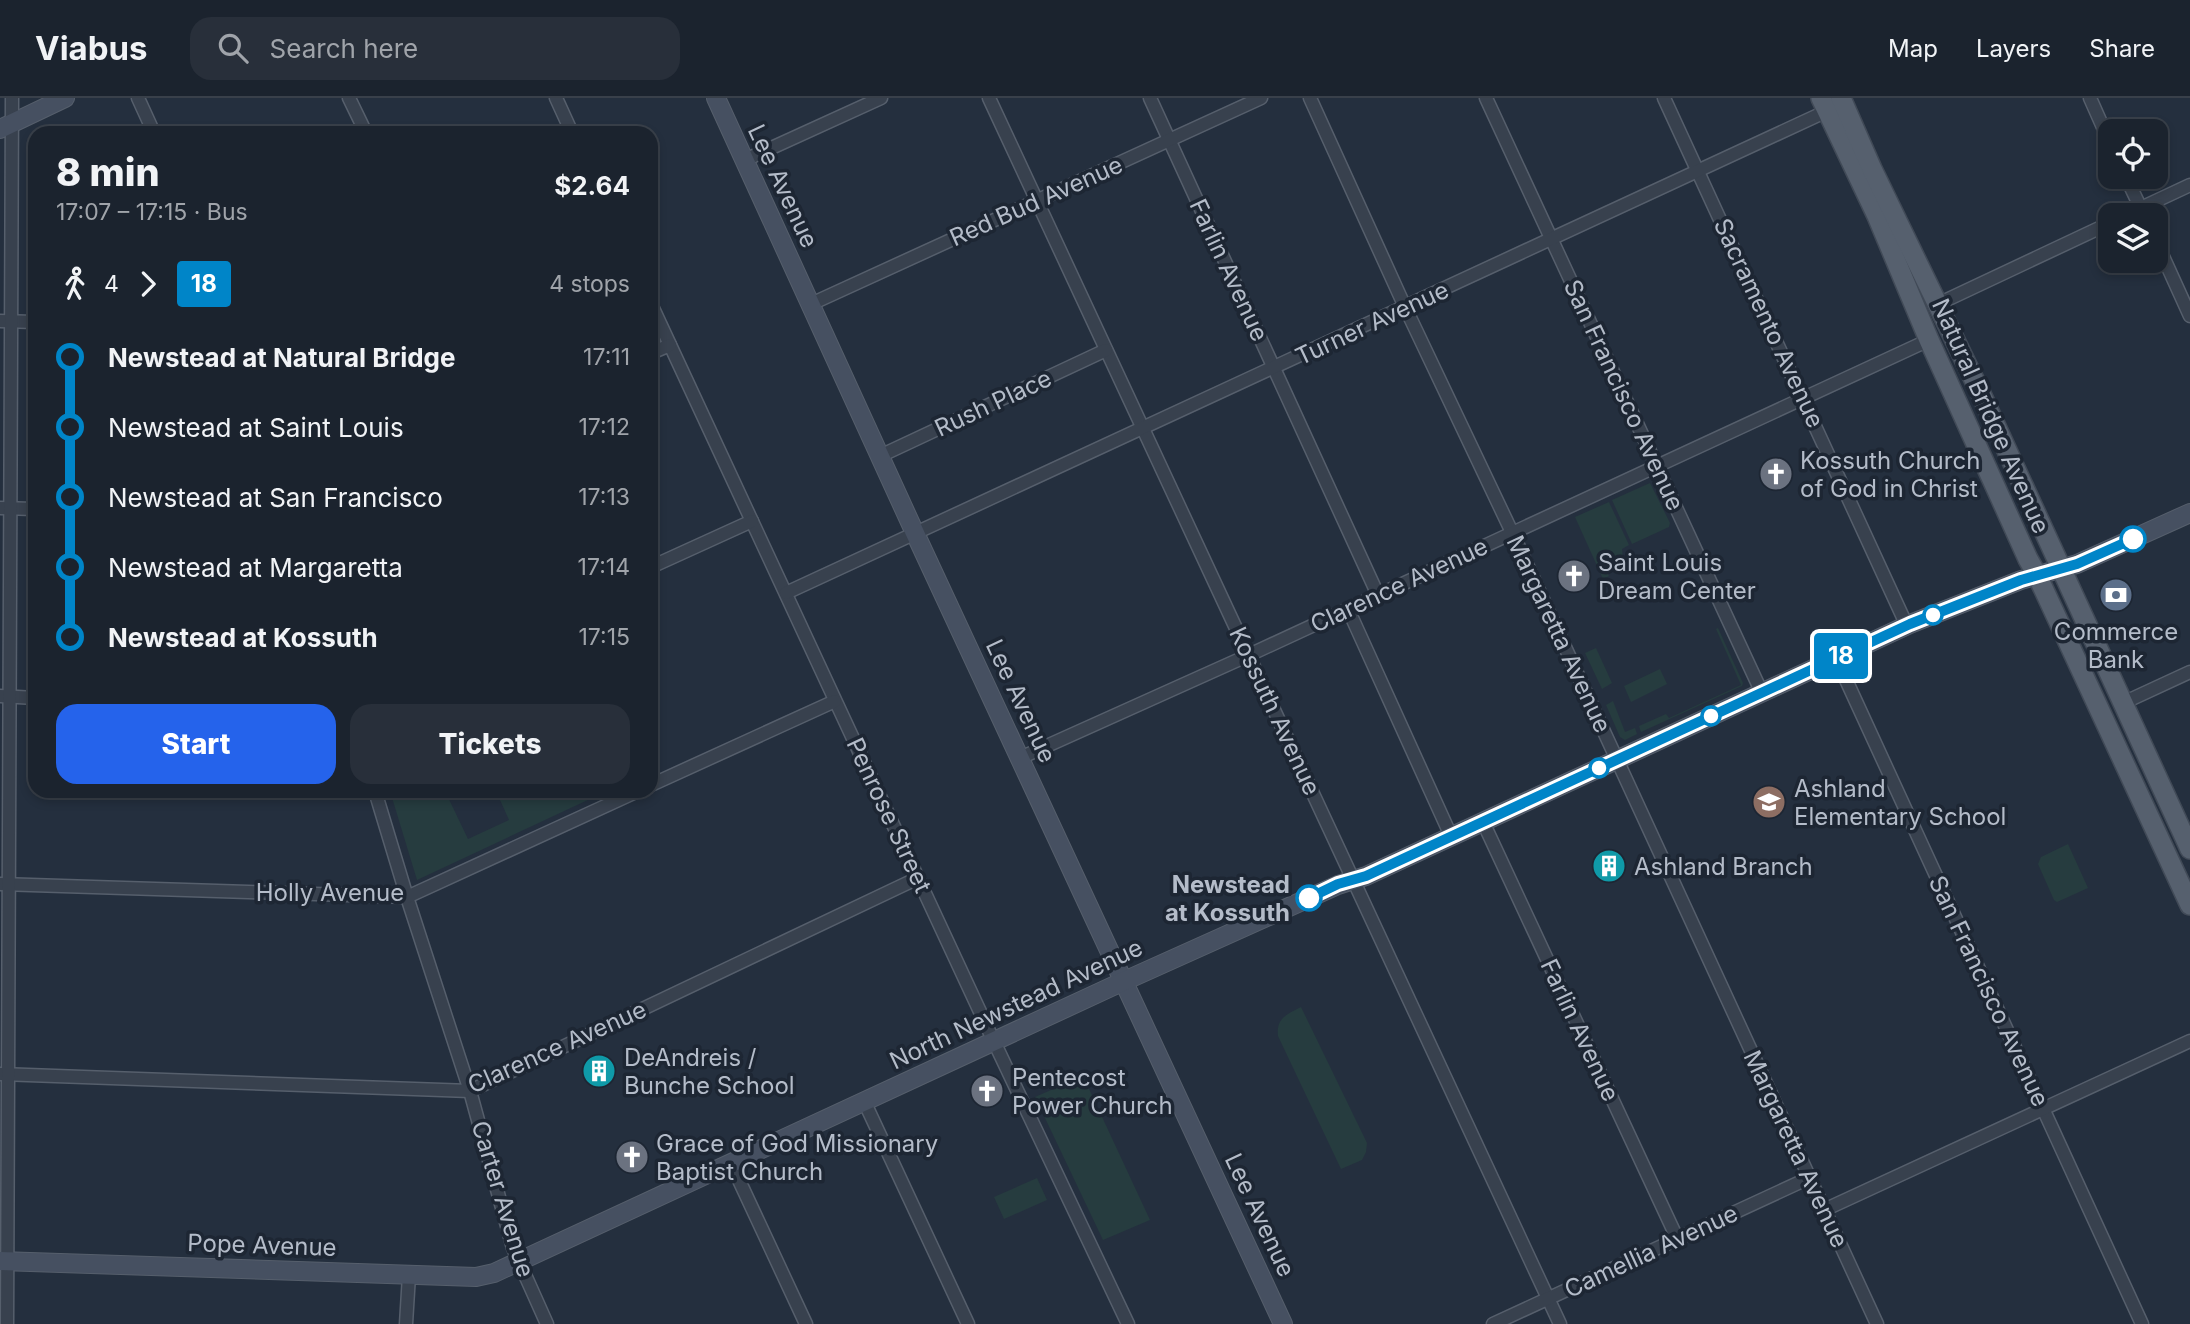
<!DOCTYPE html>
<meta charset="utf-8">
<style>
:root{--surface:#1b232e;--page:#282f3a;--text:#f1f3f6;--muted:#a0a4aa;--line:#39404a;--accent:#2563eb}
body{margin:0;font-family:Inter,sans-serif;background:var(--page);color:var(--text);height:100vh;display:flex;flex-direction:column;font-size:26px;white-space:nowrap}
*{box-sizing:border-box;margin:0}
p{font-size:23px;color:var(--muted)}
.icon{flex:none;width:38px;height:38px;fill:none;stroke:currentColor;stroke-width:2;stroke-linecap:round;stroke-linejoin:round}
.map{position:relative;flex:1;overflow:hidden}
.sheet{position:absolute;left:28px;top:28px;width:630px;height:672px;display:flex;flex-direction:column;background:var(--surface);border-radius:21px;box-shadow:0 4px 10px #0003,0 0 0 2px var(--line)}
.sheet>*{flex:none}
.badge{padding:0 14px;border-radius:5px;font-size:24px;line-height:46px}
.fabs{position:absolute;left:2098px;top:21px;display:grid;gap:14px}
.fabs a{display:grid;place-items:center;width:70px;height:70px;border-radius:14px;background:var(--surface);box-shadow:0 4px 10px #0003,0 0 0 2px var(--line);font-size:35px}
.map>.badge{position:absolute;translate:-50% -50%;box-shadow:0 0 0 4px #fff}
.legs{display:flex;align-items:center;gap:10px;height:77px;padding:0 28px;font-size:23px}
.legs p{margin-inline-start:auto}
.overview{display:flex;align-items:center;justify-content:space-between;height:119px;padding:0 28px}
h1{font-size:38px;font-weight:800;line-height:52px}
.primary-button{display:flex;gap:14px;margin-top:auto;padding:14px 28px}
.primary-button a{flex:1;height:80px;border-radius:21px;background:var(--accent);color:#fff;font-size:28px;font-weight:800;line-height:80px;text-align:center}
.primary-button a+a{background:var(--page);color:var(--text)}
ul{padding:0 28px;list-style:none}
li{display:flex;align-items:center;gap:24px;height:70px;font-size:26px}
li i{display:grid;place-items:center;width:10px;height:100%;margin:0 9px;background:currentColor}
li i::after{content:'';width:18px;height:18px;margin:-9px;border:5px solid;border-radius:50%;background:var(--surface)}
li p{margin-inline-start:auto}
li:first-child i{background:linear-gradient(#0000 50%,currentColor 0)}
li:last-child i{background:linear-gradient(currentColor 50%,#0000 0)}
header{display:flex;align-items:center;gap:42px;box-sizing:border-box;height:98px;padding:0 35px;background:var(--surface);border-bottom:2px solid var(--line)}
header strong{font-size:33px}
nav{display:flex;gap:38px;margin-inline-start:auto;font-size:24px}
.search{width:490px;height:63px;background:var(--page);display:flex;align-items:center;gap:18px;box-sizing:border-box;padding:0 24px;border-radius:21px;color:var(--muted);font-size:26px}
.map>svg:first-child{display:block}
.green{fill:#263c3f}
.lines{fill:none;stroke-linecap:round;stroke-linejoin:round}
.street-casing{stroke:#565f6c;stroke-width:15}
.secondary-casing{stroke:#565f6c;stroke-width:20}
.primary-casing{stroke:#414a57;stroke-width:22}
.street{stroke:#38414e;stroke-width:12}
.secondary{stroke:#465061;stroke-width:18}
.primary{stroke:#56606e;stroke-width:19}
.line-1-casing{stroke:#fff;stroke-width:16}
.line-1{stroke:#0085c8;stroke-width:10}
.stop-1-dot{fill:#fff;stroke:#0085c8;stroke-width:3.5}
.labels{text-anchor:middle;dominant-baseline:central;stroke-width:7;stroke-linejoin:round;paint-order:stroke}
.street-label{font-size:24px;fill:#b4bcc9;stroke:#1d2633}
.poi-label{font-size:24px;fill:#b4bcc9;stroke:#1d2633;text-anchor:start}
.stop-label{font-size:24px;font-weight:bold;fill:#b4bcc9;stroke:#1d2633;text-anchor:end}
</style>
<header>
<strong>Viabus</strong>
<div class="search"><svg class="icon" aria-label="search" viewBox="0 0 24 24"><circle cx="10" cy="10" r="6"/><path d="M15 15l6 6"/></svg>Search here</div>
<nav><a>Map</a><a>Layers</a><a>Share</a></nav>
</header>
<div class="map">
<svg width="2190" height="1226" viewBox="0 0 2190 1226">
<rect width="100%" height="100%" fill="#242f3e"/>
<g class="green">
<polygon points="1650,385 1670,425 1669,429 1632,446 1612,402"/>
<polygon points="1609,404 1629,447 1622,451 1623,459 1604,468 1609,478 1603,481 1575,419"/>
<polygon points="1718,530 1743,585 1742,588 1641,634 1639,628 1666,616 1669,620 1741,587 1716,531"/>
<polygon points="1596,550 1612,585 1602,591 1585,555"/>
<polygon points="1660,571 1667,586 1631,604 1624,588"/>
<polygon points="1613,603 1625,634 1635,630 1637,636 1625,642 1620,639 1606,607"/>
<polygon points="390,693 445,693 468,741 509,722 496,693 607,693 417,782"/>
<polygon points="2068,746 2088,790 2057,804 2054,802 2038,766 2041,759"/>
<path d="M1301 909 1367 1045 1366 1054 1362 1062 1341 1071 1278 938C1276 920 1287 916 1301 909Z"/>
<polygon points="1083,978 1150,1122 1103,1142 1035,999"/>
<polygon points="1037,1080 1047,1102 1004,1121 994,1099"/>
</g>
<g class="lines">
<defs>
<g id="street">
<polyline points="138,0 154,35"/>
<polyline points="349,0 366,35"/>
<polyline points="556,0 572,35"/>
<polyline points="989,0 1560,1226"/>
<polyline points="1150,0 1378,497"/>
<polyline points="1310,0 1405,209 1518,447 1877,1226"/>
<polyline points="1486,0 1762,595"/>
<polyline points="1664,0 1907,528"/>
<polyline points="2090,0 2110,45"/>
<polyline points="745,62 881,0"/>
<polyline points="2126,79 2144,117"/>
<polyline points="2126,117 2190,87"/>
<polyline points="2156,143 2190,218"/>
<polyline points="651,206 989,933 1128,1226"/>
<polyline points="811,206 1261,0"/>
<polyline points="1938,206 2110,125"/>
<polyline points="0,223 35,224"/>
<polyline points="651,255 670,247"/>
<polyline points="880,358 1106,252"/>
<polyline points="0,410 35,411"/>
<polyline points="651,469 752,423"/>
<polyline points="786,495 1827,13"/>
<polyline points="1348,511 1451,738"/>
<polyline points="1836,560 2142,1226"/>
<polyline points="0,598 35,600"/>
<polyline points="2123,605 2190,574"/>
<polyline points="1020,660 1249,557 1929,242"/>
<polyline points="651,687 835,603"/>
<polyline points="375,693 407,799 470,993 513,1150 547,1226"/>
<polyline points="1483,724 1677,1140"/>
<polyline points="0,786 407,799 638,693"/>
<polyline points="0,976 470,993 918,780"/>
<polyline points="864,1003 968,1226"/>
<polyline points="731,1065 806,1226"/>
<polyline points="1824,1112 2190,943"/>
<polyline points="7,1226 12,0"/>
<polyline points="406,1226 409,1177"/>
<polyline points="1493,1226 1809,1080"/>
</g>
<g id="secondary">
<polyline points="716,0 920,446 1283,1226"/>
<polyline points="0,31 65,0"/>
<polyline points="0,1163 476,1179 494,1175 1111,889 1338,787 1366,778 1910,526 2021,482 2077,466 2190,415"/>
</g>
<g id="primary">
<polyline points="1821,0 1877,118 1929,242 2028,461 2037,477 2190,807"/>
<polyline points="1841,0 1872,71 1982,298 2190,751"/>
</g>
</defs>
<use href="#street" class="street-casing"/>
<use href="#secondary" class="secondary-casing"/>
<use href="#primary" class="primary-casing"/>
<use href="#street" class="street"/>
<use href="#secondary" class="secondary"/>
<use href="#primary" class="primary"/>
</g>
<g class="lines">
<defs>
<polyline id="line-1" points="1309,800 1338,786 1366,778 1910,526 2021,482 2077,466 2133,441"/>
</defs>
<use href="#line-1" class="line-1-casing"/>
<use href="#line-1" class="line-1"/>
</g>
<defs>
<symbol id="church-disc" viewBox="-11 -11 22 22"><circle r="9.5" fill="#6b7280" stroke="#1d2633"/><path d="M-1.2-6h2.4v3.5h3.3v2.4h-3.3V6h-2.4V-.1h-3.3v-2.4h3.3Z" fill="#fff"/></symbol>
<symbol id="bank-disc" viewBox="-11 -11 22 22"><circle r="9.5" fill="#5c6f8a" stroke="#1d2633"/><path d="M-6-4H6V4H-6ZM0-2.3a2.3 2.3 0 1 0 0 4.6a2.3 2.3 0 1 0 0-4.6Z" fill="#fff"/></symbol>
<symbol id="school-disc" viewBox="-11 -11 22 22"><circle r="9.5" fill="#8d6e63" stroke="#1d2633"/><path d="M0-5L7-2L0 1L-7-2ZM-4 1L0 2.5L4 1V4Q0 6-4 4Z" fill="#fff"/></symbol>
<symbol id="building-disc" viewBox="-11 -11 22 22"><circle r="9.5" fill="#0f9aa8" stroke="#1d2633"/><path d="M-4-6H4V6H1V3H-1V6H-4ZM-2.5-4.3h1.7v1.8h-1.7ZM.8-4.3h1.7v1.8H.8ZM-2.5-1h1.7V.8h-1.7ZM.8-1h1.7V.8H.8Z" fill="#fff"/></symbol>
</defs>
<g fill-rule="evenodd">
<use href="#church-disc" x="1757" y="357" width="38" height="38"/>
<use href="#church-disc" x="1555" y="459" width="38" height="38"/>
<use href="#bank-disc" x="2097" y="478" width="38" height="38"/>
<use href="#school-disc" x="1750" y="685" width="38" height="38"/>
<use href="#building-disc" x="1590" y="749" width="38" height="38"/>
<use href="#building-disc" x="580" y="954" width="38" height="38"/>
<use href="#church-disc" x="968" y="974" width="38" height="38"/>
<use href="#church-disc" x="613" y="1040" width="38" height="38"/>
</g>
<g class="stop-1-dot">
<circle cx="2133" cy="441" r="12"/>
<circle cx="1933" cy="517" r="9"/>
<circle cx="1711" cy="618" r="9"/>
<circle cx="1599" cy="670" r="9"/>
<circle cx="1309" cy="800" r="12"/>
</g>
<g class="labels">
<g class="street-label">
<text transform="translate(783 88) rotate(65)">Lee Avenue</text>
<text transform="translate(1036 103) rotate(-24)">Red Bud Avenue</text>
<text transform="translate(1229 172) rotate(65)">Farlin Avenue</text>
<text transform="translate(1372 225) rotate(-25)">Turner Avenue</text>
<text transform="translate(1769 225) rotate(65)">Sacramento Avenue</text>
<text transform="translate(1624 297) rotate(65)">San Francisco Avenue</text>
<text transform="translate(993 305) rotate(-25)">Rush Place</text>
<text transform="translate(1991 318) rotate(66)">Natural Bridge Avenue</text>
<text transform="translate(1399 487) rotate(-25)">Clarence Avenue</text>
<text transform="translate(1559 536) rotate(65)">Margaretta Avenue</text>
<text transform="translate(1021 603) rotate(65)">Lee Avenue</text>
<text transform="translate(1275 613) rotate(65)">Kossuth Avenue</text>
<text transform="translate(889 717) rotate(65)">Penrose Street</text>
<text x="330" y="794">Holly Avenue</text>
<text transform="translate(1989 893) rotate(65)">San Francisco Avenue</text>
<text transform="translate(1016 906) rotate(-25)">North Newstead Avenue</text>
<text transform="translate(1580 932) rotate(65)">Farlin Avenue</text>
<text transform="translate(557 949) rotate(-24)">Clarence Avenue</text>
<text transform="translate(1796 1051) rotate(65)">Margaretta Avenue</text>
<text transform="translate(503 1101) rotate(73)">Carter Avenue</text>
<text transform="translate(1260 1117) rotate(65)">Lee Avenue</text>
<text transform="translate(262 1147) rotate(2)">Pope Avenue</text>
<text transform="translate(1651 1153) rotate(-25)">Camellia Avenue</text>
</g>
<g class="poi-label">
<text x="1800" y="362">Kossuth Church<tspan x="1800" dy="28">of God in Christ</tspan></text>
<text x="1598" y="464">Saint Louis<tspan x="1598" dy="28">Dream Center</tspan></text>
<text x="2116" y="533" text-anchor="middle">Commerce<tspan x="2116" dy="28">Bank</tspan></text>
<text x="1794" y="690">Ashland<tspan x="1794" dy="28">Elementary School</tspan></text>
<text x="1634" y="768">Ashland Branch</text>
<text x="624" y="959">DeAndreis /<tspan x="624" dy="28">Bunche School</tspan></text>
<text x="1012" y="979">Pentecost<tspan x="1012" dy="28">Power Church</tspan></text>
<text x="656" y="1045">Grace of God Missionary<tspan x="656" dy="28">Baptist Church</tspan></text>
</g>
<g class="stop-label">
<text x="1290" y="786">Newstead<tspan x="1290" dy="28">at Kossuth</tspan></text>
</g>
</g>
</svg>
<div class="fabs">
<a><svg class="icon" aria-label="locate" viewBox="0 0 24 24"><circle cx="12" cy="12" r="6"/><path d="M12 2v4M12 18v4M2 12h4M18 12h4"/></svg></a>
<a><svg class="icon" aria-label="layers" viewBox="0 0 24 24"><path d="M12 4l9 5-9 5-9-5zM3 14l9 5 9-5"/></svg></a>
</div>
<b class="badge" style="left:1841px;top:558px;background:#0085c8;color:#fff">18</b>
<section class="sheet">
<div class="overview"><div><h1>8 min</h1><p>17:07 – 17:15 · Bus</p></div><b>$2.64</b></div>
<div class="legs"><svg class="icon" aria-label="walk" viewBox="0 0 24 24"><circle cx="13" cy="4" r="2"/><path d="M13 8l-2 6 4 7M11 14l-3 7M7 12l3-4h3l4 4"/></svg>4<svg class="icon" aria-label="forward" viewBox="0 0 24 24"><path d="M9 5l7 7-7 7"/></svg><b class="badge" style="background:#0085c8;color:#fff">18</b><p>4 stops</p></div>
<ul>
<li><i style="color:#0085c8"></i><b>Newstead at Natural Bridge</b><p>17:11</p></li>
<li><i style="color:#0085c8"></i><span>Newstead at Saint Louis</span><p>17:12</p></li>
<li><i style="color:#0085c8"></i><span>Newstead at San Francisco</span><p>17:13</p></li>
<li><i style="color:#0085c8"></i><span>Newstead at Margaretta</span><p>17:14</p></li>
<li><i style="color:#0085c8"></i><b>Newstead at Kossuth</b><p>17:15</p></li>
</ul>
<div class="primary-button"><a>Start</a><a>Tickets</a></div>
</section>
</div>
